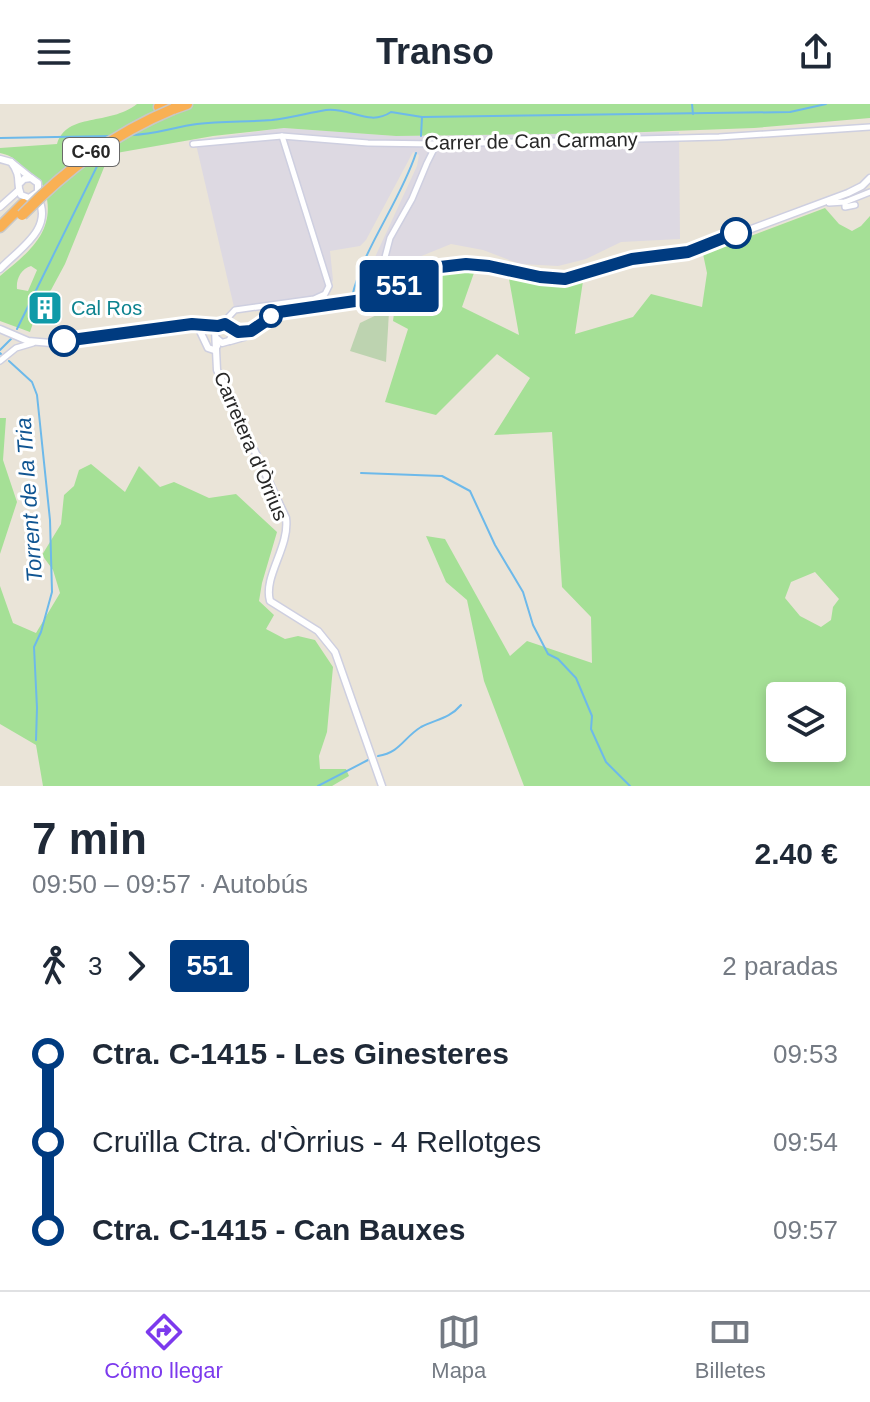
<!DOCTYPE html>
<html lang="es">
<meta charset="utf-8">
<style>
:root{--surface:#fff;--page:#f6f6f7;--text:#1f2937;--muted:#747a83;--line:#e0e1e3;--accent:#7c3aed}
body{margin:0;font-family:Arial,sans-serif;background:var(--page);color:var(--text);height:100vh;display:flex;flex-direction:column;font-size:30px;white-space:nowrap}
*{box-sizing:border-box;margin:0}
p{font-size:26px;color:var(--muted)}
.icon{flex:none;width:44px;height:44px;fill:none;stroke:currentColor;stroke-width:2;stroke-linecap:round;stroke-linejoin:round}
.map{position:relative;height:682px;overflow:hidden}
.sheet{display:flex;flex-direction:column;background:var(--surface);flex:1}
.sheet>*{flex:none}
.badge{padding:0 16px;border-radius:6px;font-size:28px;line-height:52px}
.tools{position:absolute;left:766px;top:578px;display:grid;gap:16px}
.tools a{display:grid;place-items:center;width:80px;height:80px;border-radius:8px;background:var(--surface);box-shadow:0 4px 12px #0003;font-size:40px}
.map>.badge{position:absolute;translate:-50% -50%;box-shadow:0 0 0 4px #fff}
.legs{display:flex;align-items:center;gap:12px;height:88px;padding:0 32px;font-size:26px}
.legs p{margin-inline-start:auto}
.overview{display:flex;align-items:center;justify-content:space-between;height:136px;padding:0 32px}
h1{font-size:44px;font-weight:600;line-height:60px}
ul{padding:0 32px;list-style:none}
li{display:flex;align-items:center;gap:28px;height:88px;font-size:30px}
li i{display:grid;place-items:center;width:12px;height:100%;margin:0 10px;background:currentColor}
li i::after{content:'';width:20px;height:20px;margin:-10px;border:6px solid;border-radius:50%;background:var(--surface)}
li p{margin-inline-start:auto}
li:first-child i{background:linear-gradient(#0000 50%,currentColor 0)}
li:last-child i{background:linear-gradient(currentColor 50%,#0000 0)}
header{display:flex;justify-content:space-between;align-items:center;height:104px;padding:0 32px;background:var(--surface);font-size:36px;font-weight:600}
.tab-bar{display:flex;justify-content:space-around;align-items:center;height:112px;border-top:2px solid var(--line);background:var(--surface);font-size:22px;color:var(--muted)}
.tab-bar a{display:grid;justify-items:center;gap:4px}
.tab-bar .current{color:var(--accent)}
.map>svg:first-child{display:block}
.industrial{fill:#ddd9e2}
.green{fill:#a5e096;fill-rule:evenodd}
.cemetery{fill:#bdd3b0}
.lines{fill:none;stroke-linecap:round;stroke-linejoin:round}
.stream{stroke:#6db9ea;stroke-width:2}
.minor-casing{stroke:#cecfe0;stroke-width:8}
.tertiary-casing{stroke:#cecfe0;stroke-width:9}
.motorway-casing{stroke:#c7c7c7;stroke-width:13}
.minor{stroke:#fff;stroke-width:5}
.tertiary{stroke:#fff;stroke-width:6}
.motorway{stroke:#f9b054;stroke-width:10}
.motorway-bridge-casing{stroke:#c7c7c7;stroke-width:13;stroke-linecap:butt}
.motorway-bridge{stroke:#f9b054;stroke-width:10}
.line-1-casing{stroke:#fff;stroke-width:18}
.line-1{stroke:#003b80;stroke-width:12}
.stop-1-dot{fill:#fff;stroke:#003b80;stroke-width:4}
.labels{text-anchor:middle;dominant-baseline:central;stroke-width:6;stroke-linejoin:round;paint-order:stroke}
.shield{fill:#fff;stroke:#686868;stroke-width:2}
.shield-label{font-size:18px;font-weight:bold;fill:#272727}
.street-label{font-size:20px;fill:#272727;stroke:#fff}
.culture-label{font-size:20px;fill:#0d838f;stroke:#fff;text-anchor:start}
.water-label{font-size:22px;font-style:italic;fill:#105592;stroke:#fff}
</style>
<header><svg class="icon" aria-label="menu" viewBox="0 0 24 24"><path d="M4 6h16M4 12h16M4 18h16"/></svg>Transo<svg class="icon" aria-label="share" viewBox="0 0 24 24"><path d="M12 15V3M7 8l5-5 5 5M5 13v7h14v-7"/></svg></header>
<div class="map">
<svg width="870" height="682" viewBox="0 0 870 682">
<rect width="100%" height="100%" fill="#eae4d8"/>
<polygon class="industrial" points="284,24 396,32 679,28 680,135 621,138 586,155 558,162 520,160 483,146 451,140 419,153 366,188 364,183 370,164 417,62 419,51 413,48 366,136 360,142 330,147 333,176 326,195 234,203 195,36"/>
<g class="green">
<path d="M137 0H870V14L754 24 617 29 396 32 284 24 213 32 122 48 112 50 105 61 65 160 51 186 39 201 30 228 0 217V172C25 151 53 131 47 95 45 82 41 77 31 69 19 61 16 52 0 49V44L57 40C67 8 109 22 137 0ZM31 162 37 166 28 187 17 185C16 175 21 165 31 162Z"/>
<path d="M825 104 839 120 852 127 861 122 870 112V682H524L484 577 467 496 446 478 426 432 445 435 510 552 527 537 592 559 591 513 562 483 552 328 494 331 530 274 497 250 436 311 385 298 408 225 393 217 396 194 441 171 475 166 462 203 519 231 509 175 560 183 583 177 575 230 633 213 651 190 702 203 707 169 703 150ZM815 468 839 495 833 503 831 516 821 523 800 512 785 494 791 478ZM832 592V644H780V592Z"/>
<polygon points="0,314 6,314 3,356 17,398 0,450"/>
<polygon points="91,360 125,388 139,362 160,383 174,378 209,394 236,390 277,428 262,479 259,497 274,511 266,525 285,535 298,532 315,536 333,563 327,628 319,652 320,665 346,665 349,672 332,682 43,682 36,641 0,620 0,482 13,519 36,529 60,489 53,466 42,451 61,420 64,391 74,382 79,366"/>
</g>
<polygon class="cemetery" points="387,206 389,208 386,258 350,247 360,219"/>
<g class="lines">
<g class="stream">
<polyline points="692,0 693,10"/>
<path d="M130 31C154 31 174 23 197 20 222 17 247 18 272 16 290 14 308 9 326 6 350 3 369 23 391 8L422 13 790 8 826 0"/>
<polyline points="421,32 422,13"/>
<polyline points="0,34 112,32"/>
<path d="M352 193C362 146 400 98 416 49"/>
<polyline points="17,225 105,46"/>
<polyline points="0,246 11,235"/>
<polyline points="0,249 1,250"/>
<polyline points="9,257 32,278 37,291 50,416 52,488 41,528 34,543 37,604 36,636"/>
<polyline points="361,369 442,372 470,387 495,441 523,488 533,521 548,550 558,555 576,574 592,612 591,625 606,658 630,682"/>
<path d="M378 652C401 648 403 634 421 623 436 615 449 615 461 601"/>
<polyline points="318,682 368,656"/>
</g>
<defs>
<g id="minor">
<polyline points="193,40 282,32 368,39 437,40 719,33 870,23"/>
<polyline points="845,98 845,103 855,101"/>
<polyline points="829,99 845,98 870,88"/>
<polyline points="385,159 397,171 421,170"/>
<polyline points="375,192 390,134 412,95 427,59 434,45 440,41"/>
<polyline points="222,220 235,206 314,195 325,190 329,182 282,32"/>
<polyline points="0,257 16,244 33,239"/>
</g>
<g id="tertiary">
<polyline points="0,55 11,58 31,74"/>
<path d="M11 58C23 74 15 78 21 91L29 94 38 88V79L31 74 24 75 19 80"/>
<polyline points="0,103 19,86"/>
<path d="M0 165C19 145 54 125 38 94"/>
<polyline points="382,172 384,183 382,189"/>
<polyline points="202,220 199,225 208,244 214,246 217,242"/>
<polyline points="0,225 28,237 51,239 192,220 218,222"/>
<path d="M216 234 222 239 229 237 233 231 232 225 223 220 215 226 217 266 286 414C290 443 263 472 270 497L318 527 335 548 382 682"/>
<polyline points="230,237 244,233 279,208 369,195 440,163 466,160 489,162 540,173 565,175 606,165 632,155 658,153 703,143 848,89 862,82 870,74"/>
</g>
<g id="motorway">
<polyline points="159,3 168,0"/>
<polyline points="173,5 187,0"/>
<polyline points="0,123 23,100"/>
</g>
</defs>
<use href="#minor" class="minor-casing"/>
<use href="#tertiary" class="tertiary-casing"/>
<use href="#motorway" class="motorway-casing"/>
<use href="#minor" class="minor"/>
<use href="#tertiary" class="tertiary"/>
<use href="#motorway" class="motorway"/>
<defs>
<path id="motorway-bridge" d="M22 111C67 65 113 30 173 5"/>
</defs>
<use href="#motorway-bridge" class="motorway-bridge-casing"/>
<use href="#motorway-bridge" class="motorway-bridge"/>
</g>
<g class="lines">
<defs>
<polyline id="line-1" points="64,237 192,220 218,222 225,220 238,228 251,227 279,208 369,195 440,163 466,160 489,162 540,173 565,175 632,155 688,148 736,129"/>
</defs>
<use href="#line-1" class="line-1-casing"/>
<use href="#line-1" class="line-1"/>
</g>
<defs>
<symbol id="building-square" viewBox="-11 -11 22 22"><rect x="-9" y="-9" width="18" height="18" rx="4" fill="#0f9aa8" stroke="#fff"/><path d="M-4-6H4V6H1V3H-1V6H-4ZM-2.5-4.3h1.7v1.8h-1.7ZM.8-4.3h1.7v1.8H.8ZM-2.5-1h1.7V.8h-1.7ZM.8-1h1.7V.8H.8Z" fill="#fff"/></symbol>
</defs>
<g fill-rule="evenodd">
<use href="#building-square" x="25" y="184" width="40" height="40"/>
</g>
<g class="stop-1-dot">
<circle cx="736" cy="129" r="14"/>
<circle cx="271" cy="212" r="10"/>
<circle cx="64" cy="237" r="14"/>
</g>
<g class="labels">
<rect class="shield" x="63" y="34" width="56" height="28" rx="6"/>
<g class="shield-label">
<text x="91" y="48">C-60</text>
</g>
<g class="street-label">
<text transform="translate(531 37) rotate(-1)">Carrer de Can Carmany</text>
<text transform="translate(251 342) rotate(67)">Carretera d'Òrrius</text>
</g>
<g class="culture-label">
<text x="71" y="204">Cal Ros</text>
</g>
<g class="water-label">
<text transform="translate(29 396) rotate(-94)">Torrent de la Tria</text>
</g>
</g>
</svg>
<div class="tools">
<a><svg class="icon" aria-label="layers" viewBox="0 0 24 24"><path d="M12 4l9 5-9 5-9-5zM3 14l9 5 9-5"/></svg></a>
</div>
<b class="badge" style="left:399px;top:182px;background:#003b80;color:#fff">551</b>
</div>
<section class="sheet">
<div class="overview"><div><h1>7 min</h1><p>09:50 – 09:57 · Autobús</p></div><b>2.40 €</b></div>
<div class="legs"><svg class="icon" aria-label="walk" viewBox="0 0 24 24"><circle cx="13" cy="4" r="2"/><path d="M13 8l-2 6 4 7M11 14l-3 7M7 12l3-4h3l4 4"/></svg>3<svg class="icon" aria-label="forward" viewBox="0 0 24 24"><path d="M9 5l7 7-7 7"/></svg><b class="badge" style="background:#003b80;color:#fff">551</b><p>2 paradas</p></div>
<ul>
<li><i style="color:#003b80"></i><b>Ctra. C-1415 - Les Ginesteres</b><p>09:53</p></li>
<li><i style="color:#003b80"></i><span>Cruïlla Ctra. d'Òrrius - 4 Rellotges</span><p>09:54</p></li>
<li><i style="color:#003b80"></i><b>Ctra. C-1415 - Can Bauxes</b><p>09:57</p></li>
</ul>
</section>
<nav class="tab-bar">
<a class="current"><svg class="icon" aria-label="directions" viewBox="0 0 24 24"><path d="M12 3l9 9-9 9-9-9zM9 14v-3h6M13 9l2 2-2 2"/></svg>Cómo llegar</a>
<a><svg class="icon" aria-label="map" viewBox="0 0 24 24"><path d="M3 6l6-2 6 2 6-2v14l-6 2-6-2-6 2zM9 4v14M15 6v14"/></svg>Mapa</a>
<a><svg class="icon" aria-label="tickets" viewBox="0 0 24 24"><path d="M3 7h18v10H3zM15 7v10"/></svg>Billetes</a>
</nav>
